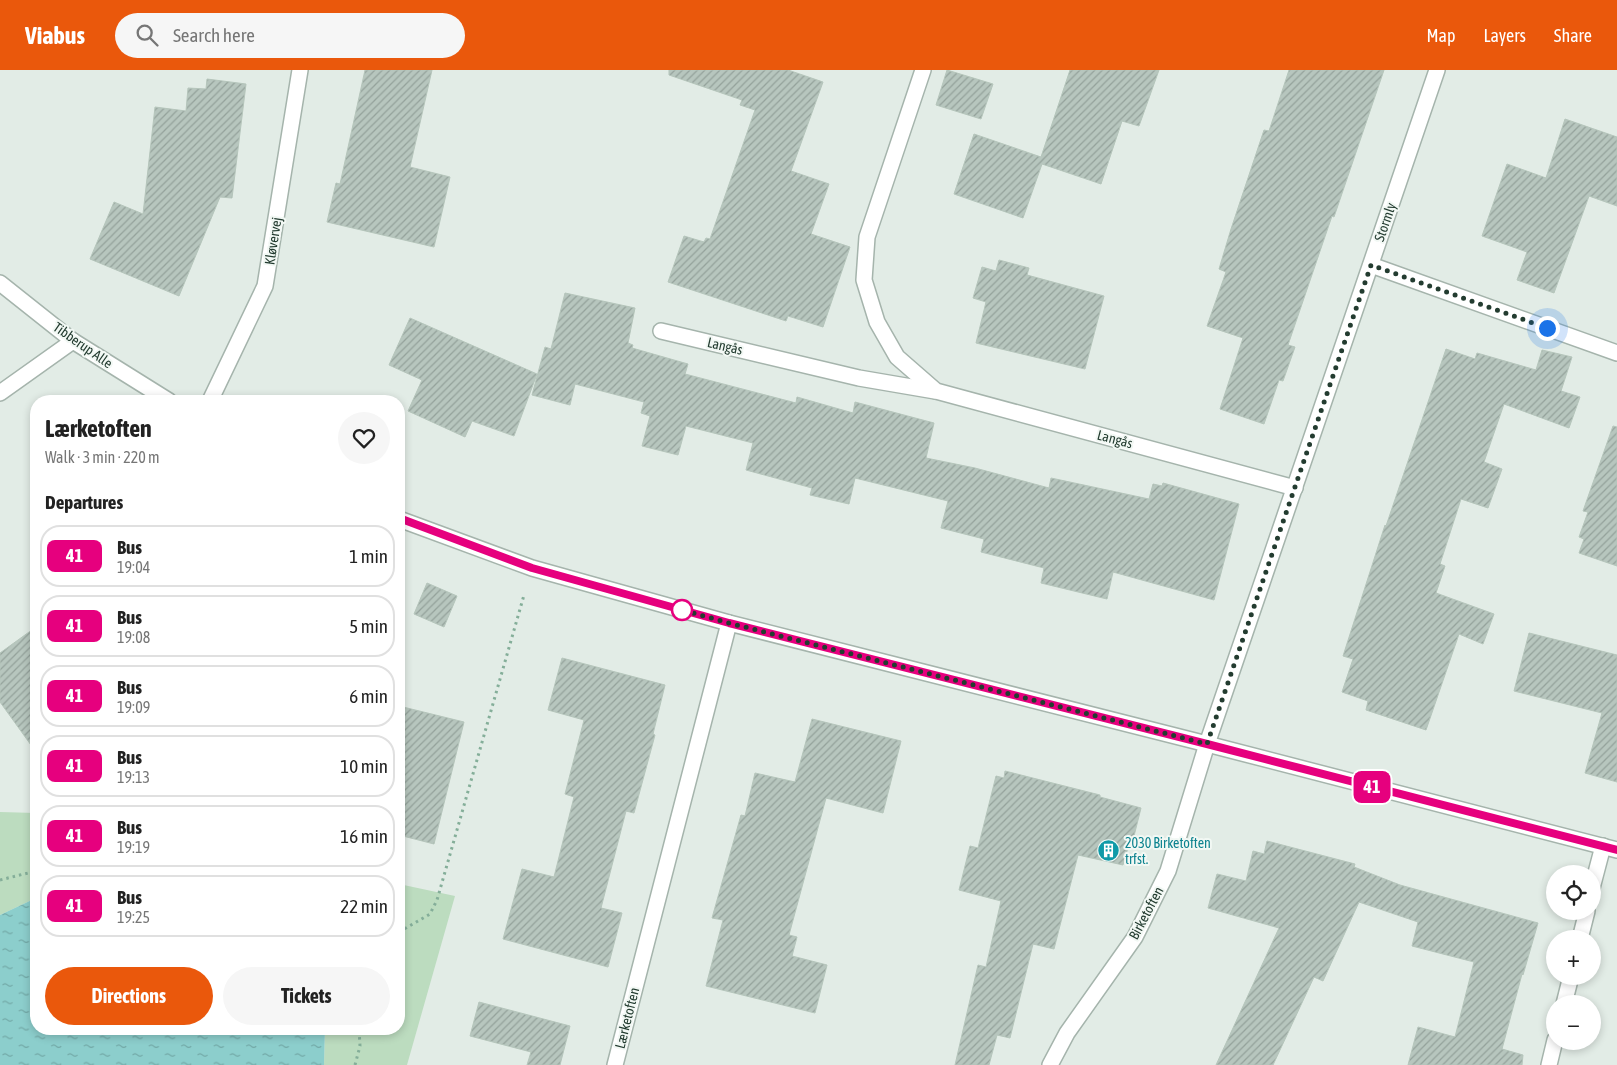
<!DOCTYPE html>
<meta charset="utf-8">
<style>
:root{--surface:#fff;--page:#f6f6f6;--text:#222;--muted:#767676;--line:#e0e0e0;--accent:#ea580c}
body{margin:0;font-family:"Asap Condensed",sans-serif;background:var(--page);color:var(--text);height:100vh;display:flex;flex-direction:column;font-size:19px;white-space:nowrap}
*{box-sizing:border-box;margin:0}
p{font-size:16px;color:var(--muted)}
.icon{flex:none;width:28px;height:28px;fill:none;stroke:currentColor;stroke-width:2;stroke-linecap:round;stroke-linejoin:round}
.map{position:relative;flex:1;overflow:hidden}
.details{position:absolute;left:30px;top:325px;width:375px;height:640px;display:flex;flex-direction:column;background:var(--surface);border-radius:20px;box-shadow:0 2px 8px #0003}
.details>*{flex:none}
.badge{padding:0 10px;border-radius:8px;font-size:18px;line-height:32px}
.buttons{position:absolute;left:1546px;top:795px;display:grid;gap:10px}
.buttons a{display:grid;place-items:center;width:55px;height:55px;border-radius:50%;background:var(--surface);box-shadow:0 2px 8px #0003;font-size:25px}
.you{position:absolute;width:25px;height:25px;margin:-12px;border:4px solid #fff;border-radius:50%;background:#1a73e8;box-shadow:0 0 0 8px #1a73e833}
.map>.badge{position:absolute;translate:-50% -50%;box-shadow:0 0 0 2px #fff}
h2{padding:0 15px;font-size:19px;line-height:45px}
.round{display:grid;place-items:center;flex:none;width:52px;height:52px;border-radius:26px;background:var(--page)}
.overview{display:flex;align-items:center;justify-content:space-between;height:85px;padding:0 15px}
h1{font-size:24px;font-weight:700;line-height:38px}
.cta{display:flex;gap:10px;margin-top:auto;padding:10px 15px}
.cta a{flex:1;height:58px;border-radius:30px;background:var(--accent);color:#fff;font-size:20px;font-weight:700;line-height:58px;text-align:center}
.cta a+a{background:var(--page);color:var(--text)}
ul{padding:0;list-style:none}
li{display:flex;align-items:center;gap:15px;height:62px;margin:0 10px 8px;padding:0 5px;border:2px solid var(--line);border-radius:20px}
li div{flex:1}
li b{display:block;font-size:19px}
li em{font-style:normal}
li .badge{min-width:55px;font-weight:700;text-align:center}
header{display:flex;align-items:center;gap:30px;box-sizing:border-box;height:70px;padding:0 25px;background:var(--accent);color:#fff}
header strong{font-size:24px}
nav{display:flex;gap:28px;margin-inline-start:auto;font-size:18px}
.search{width:350px;height:45px;background:var(--page);display:flex;align-items:center;gap:12px;box-sizing:border-box;padding:0 18px;border-radius:28px;color:var(--muted);font-size:19px}
.map>svg:first-child{display:block}
.park{fill:#bcdcbf}
.water{fill:url(#water-ripples)}
.building{fill:url(#building-hatch);stroke:#b5c5bb}
.lines{fill:none;stroke-linecap:round;stroke-linejoin:round}
.minor-casing{stroke:#a5b4ac;stroke-width:18}
.path{stroke:#84ae99;stroke-width:3;stroke-dasharray:2.5 4;stroke-linecap:butt}
.minor{stroke:#fff;stroke-width:15}
.line-casing{stroke:#fff;stroke-width:11}
.line{stroke:#e6007e;stroke-width:8}
.walk{stroke:#233c30;stroke-width:5;stroke-dasharray:0 9}
.stop-dot{fill:#fff;stroke:#e6007e;stroke-width:2.5}
.labels{text-anchor:middle;dominant-baseline:central;stroke-width:4;stroke-linejoin:round;paint-order:stroke}
.street-label{font-size:14px;fill:#233c30;stroke:#f2f8f4}
.culture-label{font-size:14px;fill:#0d838f;stroke:#f2f8f4;text-anchor:start}
</style>
<header>
<strong>Viabus</strong>
<div class="search"><svg class="icon" aria-label="search" viewBox="0 0 24 24"><circle cx="10" cy="10" r="6"/><path d="M15 15l6 6"/></svg>Search here</div>
<nav><a>Map</a><a>Layers</a><a>Share</a></nav>
</header>
<div class="map">
<svg width="1617" height="995" viewBox="0 0 1617 995">
<defs>
<pattern id="water-ripples" width="26" height="14" patternUnits="userSpaceOnUse" patternTransform="scale(1.25)"><rect width="26" height="14" fill="#8ccecc"/><path d="M2 4q2-2 4 0t4 0M15 11q2-2 4 0t4 0" fill="none" stroke="#72a8a6"/></pattern>
<pattern id="building-hatch" width="6" height="6" patternUnits="userSpaceOnUse" patternTransform="scale(1.25)"><rect width="6" height="6" fill="#b7c6be"/><path d="M-1 1l2-2M0 6l6-6M5 7l2-2" fill="none" stroke="#94a29b"/></pattern>
</defs>
<rect width="100%" height="100%" fill="#e2ece6"/>
<g class="park">
<polygon points="0,742 36,743 36,828 0,845"/>
<polygon points="399,814 455,826 407,995 324,995 325,959 399,959"/>
</g>
<polygon class="water" points="36,828 36,959 325,959 324,995 0,995 0,845"/>
<g class="building">
<polygon points="365,0 432,0 410,97 450,107 434,177 327,152 336,113 340,114"/>
<polygon points="669,0 788,0 823,12 791,101 829,114 811,164 850,177 823,257 788,246 786,251 668,212 684,166 704,172 706,168 710,169 755,40 740,35 742,30 669,5"/>
<polygon points="947,0 993,14 981,49 936,35"/>
<polygon points="1070,0 1159,0 1139,56 1122,51 1101,114 1042,94 1023,148 954,124 974,64 1041,87"/>
<polygon points="1289,0 1384,0 1334,147 1332,146 1288,275 1295,277 1283,311 1279,310 1264,354 1220,339 1243,268 1207,256 1226,202 1219,199 1231,159 1264,60 1269,61"/>
<polygon points="207,9 246,14 232,128 220,127 179,226 90,189 114,132 143,144 155,37 186,41 188,18 206,19"/>
<polygon points="1565,49 1617,67 1617,136 1589,126 1554,223 1517,210 1527,182 1482,166 1507,94 1546,108"/>
<polygon points="999,190 1029,198 1027,205 1104,226 1085,299 976,273 986,232 973,228 982,197 996,201"/>
<polygon points="565,223 635,238 628,273 633,275 632,278 688,294 685,304 796,333 797,327 853,343 855,332 934,353 926,388 975,398 1049,418 1051,408 1149,429 1153,414 1162,416 1163,413 1239,434 1214,530 1113,502 1107,529 1041,513 1044,498 981,482 984,469 941,458 948,431 855,408 849,434 810,425 812,418 746,400 753,373 686,356 678,385 642,376 650,346 641,343 644,332 575,314 570,335 532,325 545,277 551,279"/>
<polygon points="410,248 537,304 514,366 472,351 465,367 408,341 422,310 389,295"/>
<polygon points="1446,279 1475,289 1477,283 1536,300 1542,280 1572,287 1561,321 1580,327 1569,358 1504,334 1484,392 1502,399 1488,438 1461,429 1440,494 1445,496 1436,523 1494,544 1483,574 1459,564 1426,660 1366,640 1368,631 1342,622 1353,589 1343,586 1385,455 1386,456"/>
<polygon points="1613,356 1617,357 1617,496 1579,483 1584,469 1579,467 1588,442 1583,441"/>
<polygon points="427,513 457,526 444,557 414,544"/>
<polygon points="36,557 36,682 0,632 0,583"/>
<polygon points="1529,563 1617,585 1617,712 1585,703 1602,643 1514,621"/>
<polygon points="562,588 665,615 653,664 655,665 634,743 626,741 601,838 622,843 608,897 503,869 522,799 554,807 574,727 565,724 584,650 548,640"/>
<polygon points="399,636 464,652 434,774 399,765"/>
<polygon points="812,649 901,671 883,743 826,728 789,865 797,867 792,886 827,895 815,943 706,916 723,850 712,848 741,745 745,746 755,703 795,712"/>
<polygon points="1005,701 1100,725 1100,727 1141,738 1132,774 1129,774 1123,795 1078,785 1054,879 1033,874 1010,968 997,965 989,995 955,995 978,895 986,897 1001,831 959,820 970,776 978,778 996,706 1004,708"/>
<polygon points="1267,771 1355,794 1354,797 1400,815 1538,853 1523,905 1522,904 1502,979 1523,985 1522,995 1408,995 1418,957 1455,967 1474,892 1412,876 1418,852 1359,832 1323,911 1314,907 1273,995 1216,995 1279,858 1208,838 1217,804 1246,811 1253,781 1264,784"/>
<polygon points="479,932 570,956 560,995 527,995 531,982 470,966"/>
</g>
<g class="lines">
<defs>
<g id="minor">
<polyline points="923,0 867,167 864,210 877,252 897,287 936,321 1295,418"/>
<polyline points="1371,195 1617,283"/>
<polyline points="0,213 73,271 169,331"/>
<polyline points="661,261 859,308 935,321"/>
<polyline points="0,323 73,271"/>
<polyline points="210,331 265,216 300,0"/>
<polyline points="399,449 532,498 729,553 1207,674 1617,780"/>
<polyline points="1592,818 1603,776"/>
<polyline points="1580,869 1587,841"/>
<polyline points="1564,934 1571,906"/>
<polyline points="615,995 729,553"/>
<polyline points="1050,995 1067,963 1135,867 1168,801 1207,674 1437,0"/>
<polyline points="1549,995 1555,970"/>
</g>
</defs>
<use href="#minor" class="minor-casing"/>
<g class="path">
<polyline points="0,810 36,801"/>
<polyline points="399,862 430,844 437,830 524,525"/>
<polyline points="355,995 360,976 359,959"/>
</g>
<use href="#minor" class="minor"/>
</g>
<g class="lines">
<defs>
<polyline id="line" points="399,448 532,498 729,553 1207,674 1617,780"/>
</defs>
<use href="#line" class="line-casing"/>
<use href="#line" class="line"/>
<polyline class="walk" points="682,540 675,538 729,553 1207,674 1371,195 1547,258"/>
</g>
<defs>
<symbol id="building-disc" viewBox="-11 -11 22 22"><circle r="9.5" fill="#0f9aa8" stroke="#f2f8f4"/><path d="M-4-6H4V6H1V3H-1V6H-4ZM-2.5-4.3h1.7v1.8h-1.7ZM.8-4.3h1.7v1.8H.8ZM-2.5-1h1.7V.8h-1.7ZM.8-1h1.7V.8H.8Z" fill="#fff"/></symbol>
</defs>
<g fill-rule="evenodd">
<use href="#building-disc" x="1096" y="768" width="25" height="25"/>
</g>
<circle class="stop-dot" cx="682" cy="540" r="10"/>
<g class="labels">
<g class="street-label">
<text transform="translate(1385 152) rotate(-71)">Stormly</text>
<text transform="translate(273 171) rotate(-81)">Kløvervej</text>
<text transform="translate(83 275) rotate(35)">Tibberup Alle</text>
<text transform="translate(725 276) rotate(13)">Langås</text>
<text transform="translate(1115 369) rotate(15)">Langås</text>
<text transform="translate(1146 843) rotate(-62)">Birketoften</text>
<text transform="translate(627 948) rotate(-76)">Lærketoften</text>
</g>
<g class="culture-label">
<text x="1125" y="773">2030 Birketoften<tspan x="1125" dy="16">trfst.</tspan></text>
</g>
</g>
</svg>
<div class="buttons">
<a><svg class="icon" aria-label="locate" viewBox="0 0 24 24"><circle cx="12" cy="12" r="6"/><path d="M12 2v4M12 18v4M2 12h4M18 12h4"/></svg></a>
<a>+</a>
<a>−</a>
</div>
<div class="you" style="left:1547px;top:258px"></div>
<b class="badge" style="left:1372px;top:717px;background:#e6007e;color:#fff">41</b>
<section class="details">
<div class="overview"><div><h1>Lærketoften</h1><p>Walk · 3 min · 220 m</p></div><a class="round"><svg class="icon" aria-label="heart" viewBox="0 0 24 24"><path d="M12 20l-8-8c-3-5 5-10 8-4 3-6 11-1 8 4z"/></svg></a></div>
<h2>Departures</h2>
<ul>
<li><span class="badge" style="background:#e6007e;color:#fff">41</span><div><b>Bus</b><p>19:04</p></div><em>1 min</em></li>
<li><span class="badge" style="background:#e6007e;color:#fff">41</span><div><b>Bus</b><p>19:08</p></div><em>5 min</em></li>
<li><span class="badge" style="background:#e6007e;color:#fff">41</span><div><b>Bus</b><p>19:09</p></div><em>6 min</em></li>
<li><span class="badge" style="background:#e6007e;color:#fff">41</span><div><b>Bus</b><p>19:13</p></div><em>10 min</em></li>
<li><span class="badge" style="background:#e6007e;color:#fff">41</span><div><b>Bus</b><p>19:19</p></div><em>16 min</em></li>
<li><span class="badge" style="background:#e6007e;color:#fff">41</span><div><b>Bus</b><p>19:25</p></div><em>22 min</em></li>
</ul>
<div class="cta"><a>Directions</a><a>Tickets</a></div>
</section>
</div>
